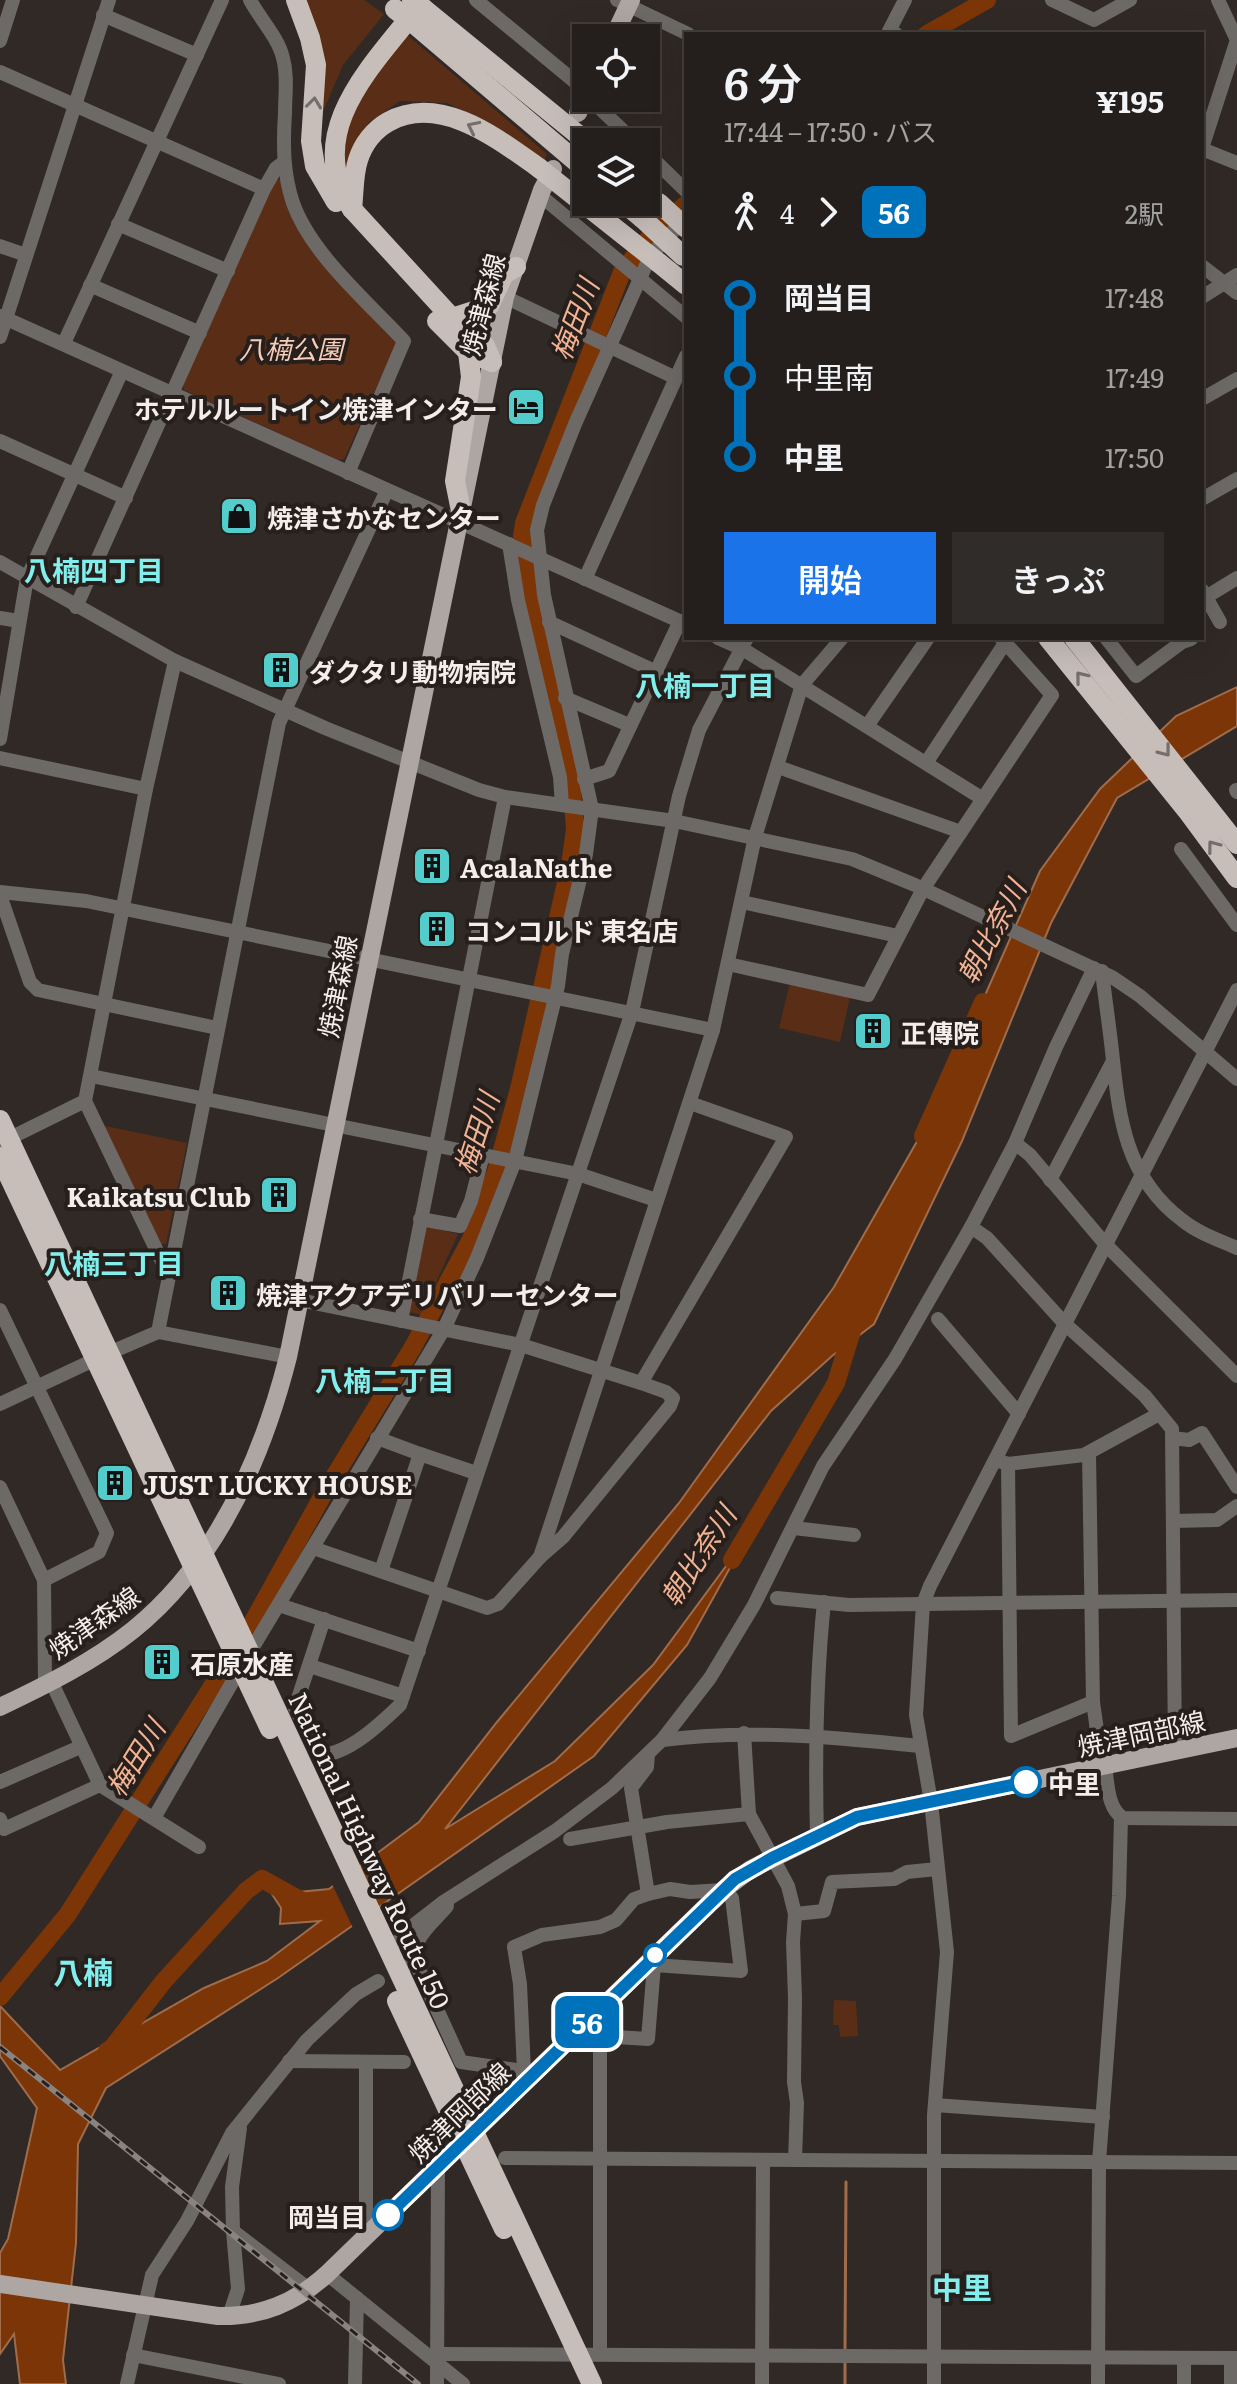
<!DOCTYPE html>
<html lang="ja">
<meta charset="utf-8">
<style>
:root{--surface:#241f1c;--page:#302c29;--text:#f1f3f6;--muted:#a3a2a3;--line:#413d3b;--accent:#1a73e8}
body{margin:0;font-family:Literata,"Noto Sans JP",serif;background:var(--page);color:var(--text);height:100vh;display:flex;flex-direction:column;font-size:30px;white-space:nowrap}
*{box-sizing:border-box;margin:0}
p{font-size:26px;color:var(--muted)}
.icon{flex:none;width:44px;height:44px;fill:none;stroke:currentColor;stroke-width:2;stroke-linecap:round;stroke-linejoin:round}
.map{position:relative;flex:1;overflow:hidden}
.details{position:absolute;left:684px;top:32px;width:520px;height:608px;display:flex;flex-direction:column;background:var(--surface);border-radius:0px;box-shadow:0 8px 32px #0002,0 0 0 2px var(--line)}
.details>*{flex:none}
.badge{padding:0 16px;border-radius:12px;font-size:28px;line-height:52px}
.fabs{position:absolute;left:572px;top:24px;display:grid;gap:16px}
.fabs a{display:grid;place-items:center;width:88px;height:88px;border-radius:0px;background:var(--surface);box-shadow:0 8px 32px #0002,0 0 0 2px var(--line);font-size:40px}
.map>.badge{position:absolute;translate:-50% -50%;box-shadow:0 0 0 4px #fff}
.legs{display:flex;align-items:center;gap:12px;height:88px;padding:0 40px;font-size:26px}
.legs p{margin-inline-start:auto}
.summary{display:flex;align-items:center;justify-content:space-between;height:136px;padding:0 40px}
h1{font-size:44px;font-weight:600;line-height:60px}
.primary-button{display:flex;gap:16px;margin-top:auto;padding:16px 40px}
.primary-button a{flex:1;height:92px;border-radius:0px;background:var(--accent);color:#fff;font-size:32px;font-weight:600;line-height:92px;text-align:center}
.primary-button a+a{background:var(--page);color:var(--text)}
ul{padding:0 40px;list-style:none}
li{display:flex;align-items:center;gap:28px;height:80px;font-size:30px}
li i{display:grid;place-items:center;width:12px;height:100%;margin:0 10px;background:currentColor}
li i::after{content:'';width:20px;height:20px;margin:-10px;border:6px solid;border-radius:50%;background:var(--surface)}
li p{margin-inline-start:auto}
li:first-child i{background:linear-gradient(#0000 50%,currentColor 0)}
li:last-child i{background:linear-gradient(currentColor 50%,#0000 0)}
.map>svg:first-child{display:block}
.green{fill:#5a2e16}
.water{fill:#7c3506;stroke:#a06c4b;stroke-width:2}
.pier{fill:#302926}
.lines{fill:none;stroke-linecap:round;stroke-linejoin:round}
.stream{stroke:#a06c4b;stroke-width:3}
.river{stroke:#7c3506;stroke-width:18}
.minor{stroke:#6c6967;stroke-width:14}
.major{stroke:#ada6a3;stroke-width:18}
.highway{stroke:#c7beba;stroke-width:20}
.rail-casing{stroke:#8a8481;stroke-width:6}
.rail{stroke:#261f1c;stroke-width:3;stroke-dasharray:9;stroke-linecap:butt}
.highway-bridge{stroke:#c7beba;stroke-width:20}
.oneway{stroke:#766e6b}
.line-1-casing{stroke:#fff;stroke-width:18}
.line-1{stroke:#0072bc;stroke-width:12}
.stop-1-dot{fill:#fff;stroke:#0072bc;stroke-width:4}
.labels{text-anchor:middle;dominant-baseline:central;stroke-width:8;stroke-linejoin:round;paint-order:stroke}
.street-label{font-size:26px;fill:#f3eeec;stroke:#261f1c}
.park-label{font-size:26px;font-style:italic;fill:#f8cdb8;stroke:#261f1c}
.poi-label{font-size:26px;font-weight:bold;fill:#f3eeec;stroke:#261f1c;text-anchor:start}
.stop-label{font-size:26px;font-weight:bold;fill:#f3eeec;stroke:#261f1c;text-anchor:start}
.water-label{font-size:28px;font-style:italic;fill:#f2b394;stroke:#261f1c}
.neighbourhood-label{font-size:28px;font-weight:bold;fill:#83efed;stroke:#261f1c}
.quarter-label{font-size:30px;font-weight:bold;fill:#83efed;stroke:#261f1c}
</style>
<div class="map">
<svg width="1237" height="2384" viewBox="0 0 1237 2384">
<rect width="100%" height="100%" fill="#302926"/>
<g class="green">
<polygon points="304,0 364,0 384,14 343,65 316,128"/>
<path d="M406 34 547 154 544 160 484 120 447 103 400 101 368 123 343 174C343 163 341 152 342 142 347 102 382 65 406 34Z"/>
<polygon points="281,179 284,196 396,340 396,345 344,459 338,460 184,390 183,384 274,180"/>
<polygon points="790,983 850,997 840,1042 779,1028"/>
<polygon points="101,1125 187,1143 166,1244 158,1244"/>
<polygon points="429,1227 458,1234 421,1315 406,1311 424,1229"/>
<polygon points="834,2000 856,2001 858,2036 840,2037 839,2025 833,2025"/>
</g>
<polygon class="water" points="1237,687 1237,726 1117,798 1051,923 962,1141 874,1324 832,1356 771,1411 445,1829 555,1761 653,1665 746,1539 687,1645 594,1756 278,1978 106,2088 78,2144 76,2243 63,2360 66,2384 20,2384 14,2334 0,2354 0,2253 8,2239 37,2108 0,2056 0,2006 60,2070 204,1988 267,1961 320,1921 280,1924 281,1908 262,1879 288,1893 329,1889 419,1822 497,1722 679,1503 834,1287 932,1115 1040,871 1100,789 1176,716"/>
<polygon class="pier" points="357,1863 380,1911 354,1930 331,1882"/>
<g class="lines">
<g class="stream">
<polyline points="845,2350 846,2182"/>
<polyline points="845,2384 845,2362"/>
</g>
<g class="river">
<polyline points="927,34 987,0"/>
<polyline points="923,1136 983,1002"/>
<polyline points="732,1560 836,1383 855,1321"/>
<polyline points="0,1997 68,1914 251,1625 323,1495 413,1347 471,1239 496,1172 519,1089 570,865 575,829 571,778 528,585 522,536 524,523 622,272 652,234 686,204"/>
<polyline points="107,2051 112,2048 163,1982 246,1891 262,1879 302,1901"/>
</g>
<g class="minor">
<path d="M250 0C260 19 278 37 283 58 288 76 285 95 285 113 283 144 283 173 293 203 311 254 368 302 404 341L348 473"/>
<polyline points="476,0 574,81 586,95"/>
<polyline points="617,0 688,34"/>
<polyline points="1052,0 1094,20 1130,0"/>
<polyline points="103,15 197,55"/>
<polyline points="896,34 889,31 905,0"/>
<polyline points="0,41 13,0"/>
<polyline points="0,72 264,189"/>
<polyline points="589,98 635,142"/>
<polyline points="1202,148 1237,40 1218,0"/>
<polyline points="1202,149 1237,163"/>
<polyline points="646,152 686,191"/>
<polyline points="541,196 686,317"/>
<polyline points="118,224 228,271"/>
<polyline points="0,246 26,255"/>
<polyline points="1202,266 1237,293"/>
<polyline points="90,285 200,333"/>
<polyline points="505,297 676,378"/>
<polyline points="1202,297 1237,275"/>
<polyline points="0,316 686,624"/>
<polyline points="0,337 109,0"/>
<polyline points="64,343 222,0"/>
<polyline points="1202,399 1237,379"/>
<polyline points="0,441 126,498"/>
<polyline points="1202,499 1237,479"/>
<polyline points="509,544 518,600 560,777 562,805"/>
<polyline points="0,562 175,661 325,728 479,790 505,797 674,821 852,859 915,885 1112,977 1140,996 1237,1079"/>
<polyline points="585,579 686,356"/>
<polyline points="1202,590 1220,622"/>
<polyline points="1206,597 1237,578"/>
<polyline points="76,607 264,189 276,168 284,162"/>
<polyline points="0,618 19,621"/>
<polyline points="549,622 657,672"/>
<polyline points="718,638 741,648 983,799"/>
<polyline points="1106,638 1136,676 1182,642 1191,639"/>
<polyline points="565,698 629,725"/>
<polyline points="867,726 928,638"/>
<polyline points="0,739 27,578 122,371"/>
<polyline points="0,758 146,789"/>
<polyline points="926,763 1005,643"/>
<polyline points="778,767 961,832"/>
<polyline points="584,779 609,771 680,621"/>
<polyline points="1236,790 1237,792"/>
<polyline points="1181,849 1237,925"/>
<polyline points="0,892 86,901 713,1030"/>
<polyline points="0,895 30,982 38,990 217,1028"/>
<polyline points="742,902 898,936"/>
<polyline points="728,964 868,995 923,889 1052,695 1001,638"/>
<path d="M1102 971C1105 998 1109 1024 1112 1051 1119 1117 1125 1177 1182 1220 1198 1233 1219 1240 1237 1248"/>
<polyline points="91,1076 578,1174 656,1200"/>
<polyline points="85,1101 168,1274"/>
<polyline points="0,1143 85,1101 146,789 175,661"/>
<polyline points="1015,1143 1030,1155 1106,1245 1237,1376"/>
<polyline points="1050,1180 1113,1061"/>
<polyline points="420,1219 460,1226 471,1201 483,1155"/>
<polyline points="971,1227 987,1238 1065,1324 1145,1396 1172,1429 1175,1752"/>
<polyline points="299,1300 521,1345 641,1383 666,1392 673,1398 670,1406 563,1537 540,1557 498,1604 487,1608 313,1548"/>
<polyline points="0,1310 107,1533 99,1552 44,1580"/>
<polyline points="938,1319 1019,1414"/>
<polyline points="401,1321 505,797"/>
<polyline points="158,1332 288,1357"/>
<polyline points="109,1353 158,1332 279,723 387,490"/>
<polyline points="641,1383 786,1137 690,1103"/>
<polyline points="0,1404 96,1359"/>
<polyline points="377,1438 420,1454"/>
<polyline points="1172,1438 1189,1440 1202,1433 1237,1487"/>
<polyline points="1089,1453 1093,1702 1102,1766"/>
<polyline points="999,1461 1008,1464 1084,1455 1159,1414"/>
<polyline points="1008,1464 1011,1736 1093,1702"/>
<polyline points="0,1487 44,1580 45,1685"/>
<polyline points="1173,1521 1217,1520 1237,1506"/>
<polyline points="794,1528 854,1535"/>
<polyline points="540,1557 713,1030 755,837 802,685 842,638"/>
<polyline points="381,1571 420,1454 476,1473"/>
<polyline points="777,1598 849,1605 1237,1600"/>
<polyline points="279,1605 419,1651"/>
<path d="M324 1619 295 1708 322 1755C350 1753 381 1723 400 1705L632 1012 679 796 699 730 747 638"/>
<polyline points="250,1652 444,1329 477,1258 515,1161 558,986 562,954 586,854 592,809 544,595 537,530 543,505 575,424 647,263 654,252 686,217"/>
<polyline points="310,1666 403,1696"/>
<polyline points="51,1681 100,1785 199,1847"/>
<polyline points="744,1733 749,1814 788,1886 795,1914 793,1942 795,1998 794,2082 797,2103 795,2160"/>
<path d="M662 1740C751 1729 832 1737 920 1746"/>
<polyline points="648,1754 647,1767 631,1788 648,1894"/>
<path d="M1105 1766C1108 1783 1107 1808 1123 1818L1237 1819"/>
<polyline points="0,1782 80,1747"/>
<polyline points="154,1818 241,1667"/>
<polyline points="0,1819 4,1829 100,1785"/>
<path d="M817 1836C815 1757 816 1680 824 1602"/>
<polyline points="570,1839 667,1822 749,1814"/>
<polyline points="795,1914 824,1911 832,1882 894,1879 907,1872 937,1869"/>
<polyline points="388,1951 415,1924 442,1903 555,1831 612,1788 662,1740 710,1678 754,1605 823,1466 895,1359 971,1227 1015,1143 1056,1047 1094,968"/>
<polyline points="415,1961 461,2062 524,2071"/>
<path d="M408 1965 415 1961C411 1938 434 1922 447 1906"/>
<polyline points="592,2018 600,2036 600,2354"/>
<polyline points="600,2036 648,2039 654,1965 650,1961"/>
<polyline points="289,2061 404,2062"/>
<polyline points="366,2062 366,2236"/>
<polyline points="530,2078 524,2071 520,1984 514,1947 542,1935 600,1927 616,1920 634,1899 648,1894 670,1889 690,1892 723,1890 732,1898 741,1971 654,1965"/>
<polyline points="935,2105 1103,2117"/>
<polyline points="505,2158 1237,2163"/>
<polyline points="233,2231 232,2187 240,2128"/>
<polyline points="327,2274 463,2384"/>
<polyline points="229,2316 238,2289 233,2231 309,2289"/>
<polyline points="439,2354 1237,2358"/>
<polyline points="133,2355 279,2384"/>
<polyline points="1231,2358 1231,2384"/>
<polyline points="127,2384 152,2275 187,2221 232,2133 307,2040 356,1994 378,1981"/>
<polyline points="355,2384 357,2298"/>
<polyline points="437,2384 438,2166"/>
<polyline points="762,2384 763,2161"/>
<polyline points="934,2384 934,2115 947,1952 931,1802 916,1715 923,1604 930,1586 1237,990"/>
<polyline points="1098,2384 1099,2162 1119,1896 1121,1817"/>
<polyline points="1184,2384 1184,2358"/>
</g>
<g class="major">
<polyline points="613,38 631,0"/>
<polyline points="578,113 586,94"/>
<path d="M0 1707C46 1685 93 1662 133 1630 216 1563 262 1459 288 1357L505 297 542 190 553 169"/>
<path d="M0 2284 218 2316C261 2317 295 2303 327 2274L723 1890 751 1869 857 1817 1237 1738"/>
</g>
<g class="highway">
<polyline points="296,0 310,38 316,65 311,141 315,166 336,202"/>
<path d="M419 6C374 64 301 132 352 209L452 318 485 346 492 362"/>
<polyline points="424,9 587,142"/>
<polyline points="413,23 586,170"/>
<polyline points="623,202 642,218"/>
<path d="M352 209C354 193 353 175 358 160 363 144 374 130 388 122 440 93 498 139 539 168"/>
<polyline points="659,263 686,285"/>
<polyline points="452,318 489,306 504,274 516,267"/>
<polyline points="437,321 468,352 492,362"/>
<polyline points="462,516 455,481 471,377 468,352"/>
<polyline points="1048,638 1189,813 1237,878"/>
<polyline points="1074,638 1237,844"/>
<polyline points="0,1120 592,2384"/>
<polyline points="0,1157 270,1729"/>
<polyline points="397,2001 504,2229"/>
</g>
<defs>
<polyline id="rail" points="0,2047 418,2384"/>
</defs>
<use href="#rail" class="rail-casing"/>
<use href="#rail" class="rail"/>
<g class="highway-bridge">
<polyline points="412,0 424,9"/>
<polyline points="395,9 413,23"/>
<polyline points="539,168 659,263"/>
<polyline points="659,203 686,228"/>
<polyline points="642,218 683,256"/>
</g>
</g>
<defs><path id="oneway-chevron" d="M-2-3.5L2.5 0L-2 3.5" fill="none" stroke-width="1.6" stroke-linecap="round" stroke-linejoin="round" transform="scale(2)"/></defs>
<g class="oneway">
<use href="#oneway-chevron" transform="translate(314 103) rotate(-83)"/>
<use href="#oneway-chevron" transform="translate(473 127) rotate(-154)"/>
<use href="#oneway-chevron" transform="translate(1081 677) rotate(-129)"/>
<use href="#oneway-chevron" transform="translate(1165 751) rotate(52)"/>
<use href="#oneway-chevron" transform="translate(1213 846) rotate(-127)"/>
</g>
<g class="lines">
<defs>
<polyline id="line-1" points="388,2215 735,1879 772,1858 857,1817 1026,1782"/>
</defs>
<use href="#line-1" class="line-1-casing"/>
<use href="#line-1" class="line-1"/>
</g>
<defs>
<symbol id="hotel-square" viewBox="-11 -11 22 22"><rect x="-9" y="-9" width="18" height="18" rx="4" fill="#53cdcb" stroke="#261f1c"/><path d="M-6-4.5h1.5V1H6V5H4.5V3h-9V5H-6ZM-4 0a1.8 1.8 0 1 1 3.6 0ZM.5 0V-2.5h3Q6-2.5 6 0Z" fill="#111"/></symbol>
<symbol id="shop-square" viewBox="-11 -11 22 22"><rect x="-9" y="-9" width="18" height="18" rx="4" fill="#53cdcb" stroke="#261f1c"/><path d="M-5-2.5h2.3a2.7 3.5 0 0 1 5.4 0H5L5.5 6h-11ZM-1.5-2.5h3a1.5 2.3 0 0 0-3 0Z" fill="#111"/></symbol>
<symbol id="building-square" viewBox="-11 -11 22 22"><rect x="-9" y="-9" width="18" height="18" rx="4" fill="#53cdcb" stroke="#261f1c"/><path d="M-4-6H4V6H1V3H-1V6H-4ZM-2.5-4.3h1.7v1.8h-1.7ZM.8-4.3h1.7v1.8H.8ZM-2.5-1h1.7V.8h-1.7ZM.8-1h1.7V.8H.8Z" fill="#111"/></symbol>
</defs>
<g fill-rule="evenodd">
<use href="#hotel-square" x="504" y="385" width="44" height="44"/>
<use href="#shop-square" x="217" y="494" width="44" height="44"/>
<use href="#building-square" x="259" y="648" width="44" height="44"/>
<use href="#building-square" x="410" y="844" width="44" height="44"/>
<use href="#building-square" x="415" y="907" width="44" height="44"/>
<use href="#building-square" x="851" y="1009" width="44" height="44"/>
<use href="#building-square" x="257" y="1173" width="44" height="44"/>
<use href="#building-square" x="206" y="1271" width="44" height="44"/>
<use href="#building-square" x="93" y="1461" width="44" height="44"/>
<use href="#building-square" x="140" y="1640" width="44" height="44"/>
</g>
<g class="stop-1-dot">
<circle cx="1026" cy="1782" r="14"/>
<circle cx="655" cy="1955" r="10"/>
<circle cx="388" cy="2215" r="14"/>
</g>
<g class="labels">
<g class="street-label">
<text transform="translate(481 304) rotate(-75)">焼津森線</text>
<text transform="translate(336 986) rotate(-79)">焼津森線</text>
<text transform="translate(93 1621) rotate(-35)">焼津森線</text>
<text transform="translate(1141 1732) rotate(-12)">焼津岡部線</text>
<text transform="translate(371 1850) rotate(65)">National Highway Route 150</text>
<text transform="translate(458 2111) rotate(-44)">焼津岡部線</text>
</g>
<g class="park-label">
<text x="291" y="347">八楠公園</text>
</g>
<g class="poi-label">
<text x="498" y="407" text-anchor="end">ホテルルートイン焼津インター</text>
<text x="267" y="516">焼津さかなセンター</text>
<text x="309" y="670">ダクタリ動物病院</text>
<text x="460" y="866">AcalaNathe</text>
<text x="465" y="929">コンコルド 東名店</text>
<text x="901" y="1031">正傳院</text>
<text x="251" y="1195" text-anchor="end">Kaikatsu Club</text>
<text x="256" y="1293">焼津アクアデリバリーセンター</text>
<text x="143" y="1483">JUST LUCKY HOUSE</text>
<text x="190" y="1662">石原水産</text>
</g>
<g class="stop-label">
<text x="1048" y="1782">中里</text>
<text x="366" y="2215" text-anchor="end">岡当目</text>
</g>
<g class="water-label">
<text transform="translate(573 319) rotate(-69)">梅田川</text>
<text transform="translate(990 931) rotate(-62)">朝比奈川</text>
<text transform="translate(475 1133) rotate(-72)">梅田川</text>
<text transform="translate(697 1555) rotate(-57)">朝比奈川</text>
<text transform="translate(134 1757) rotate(-58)">梅田川</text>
</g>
<g class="neighbourhood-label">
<text x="94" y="569">八楠四丁目</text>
<text x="705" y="684">八楠一丁目</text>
<text x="114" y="1262">八楠三丁目</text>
<text x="385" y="1379">八楠二丁目</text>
</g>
<g class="quarter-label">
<text x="83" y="1971">八楠</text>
<text x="962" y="2286">中里</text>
</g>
</g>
</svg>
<div class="fabs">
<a><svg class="icon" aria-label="locate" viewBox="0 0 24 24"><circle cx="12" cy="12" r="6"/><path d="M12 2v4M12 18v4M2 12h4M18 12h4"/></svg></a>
<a><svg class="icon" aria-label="layers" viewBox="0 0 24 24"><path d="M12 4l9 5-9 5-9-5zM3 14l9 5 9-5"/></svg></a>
</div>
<b class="badge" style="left:587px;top:2022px;background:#0072bc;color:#fff">56</b>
<section class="details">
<div class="summary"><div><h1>6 分</h1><p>17:44 – 17:50 · バス</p></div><b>¥195</b></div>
<div class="legs"><svg class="icon" aria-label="walk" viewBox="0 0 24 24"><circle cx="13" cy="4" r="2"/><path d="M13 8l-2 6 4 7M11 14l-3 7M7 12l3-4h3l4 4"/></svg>4<svg class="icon" aria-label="forward" viewBox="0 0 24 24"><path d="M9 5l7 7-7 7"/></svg><b class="badge" style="background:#0072bc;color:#fff">56</b><p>2駅</p></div>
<ul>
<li><i style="color:#0072bc"></i><b>岡当目</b><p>17:48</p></li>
<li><i style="color:#0072bc"></i><span>中里南</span><p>17:49</p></li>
<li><i style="color:#0072bc"></i><b>中里</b><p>17:50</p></li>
</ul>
<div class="primary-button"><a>開始</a><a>きっぷ</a></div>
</section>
</div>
